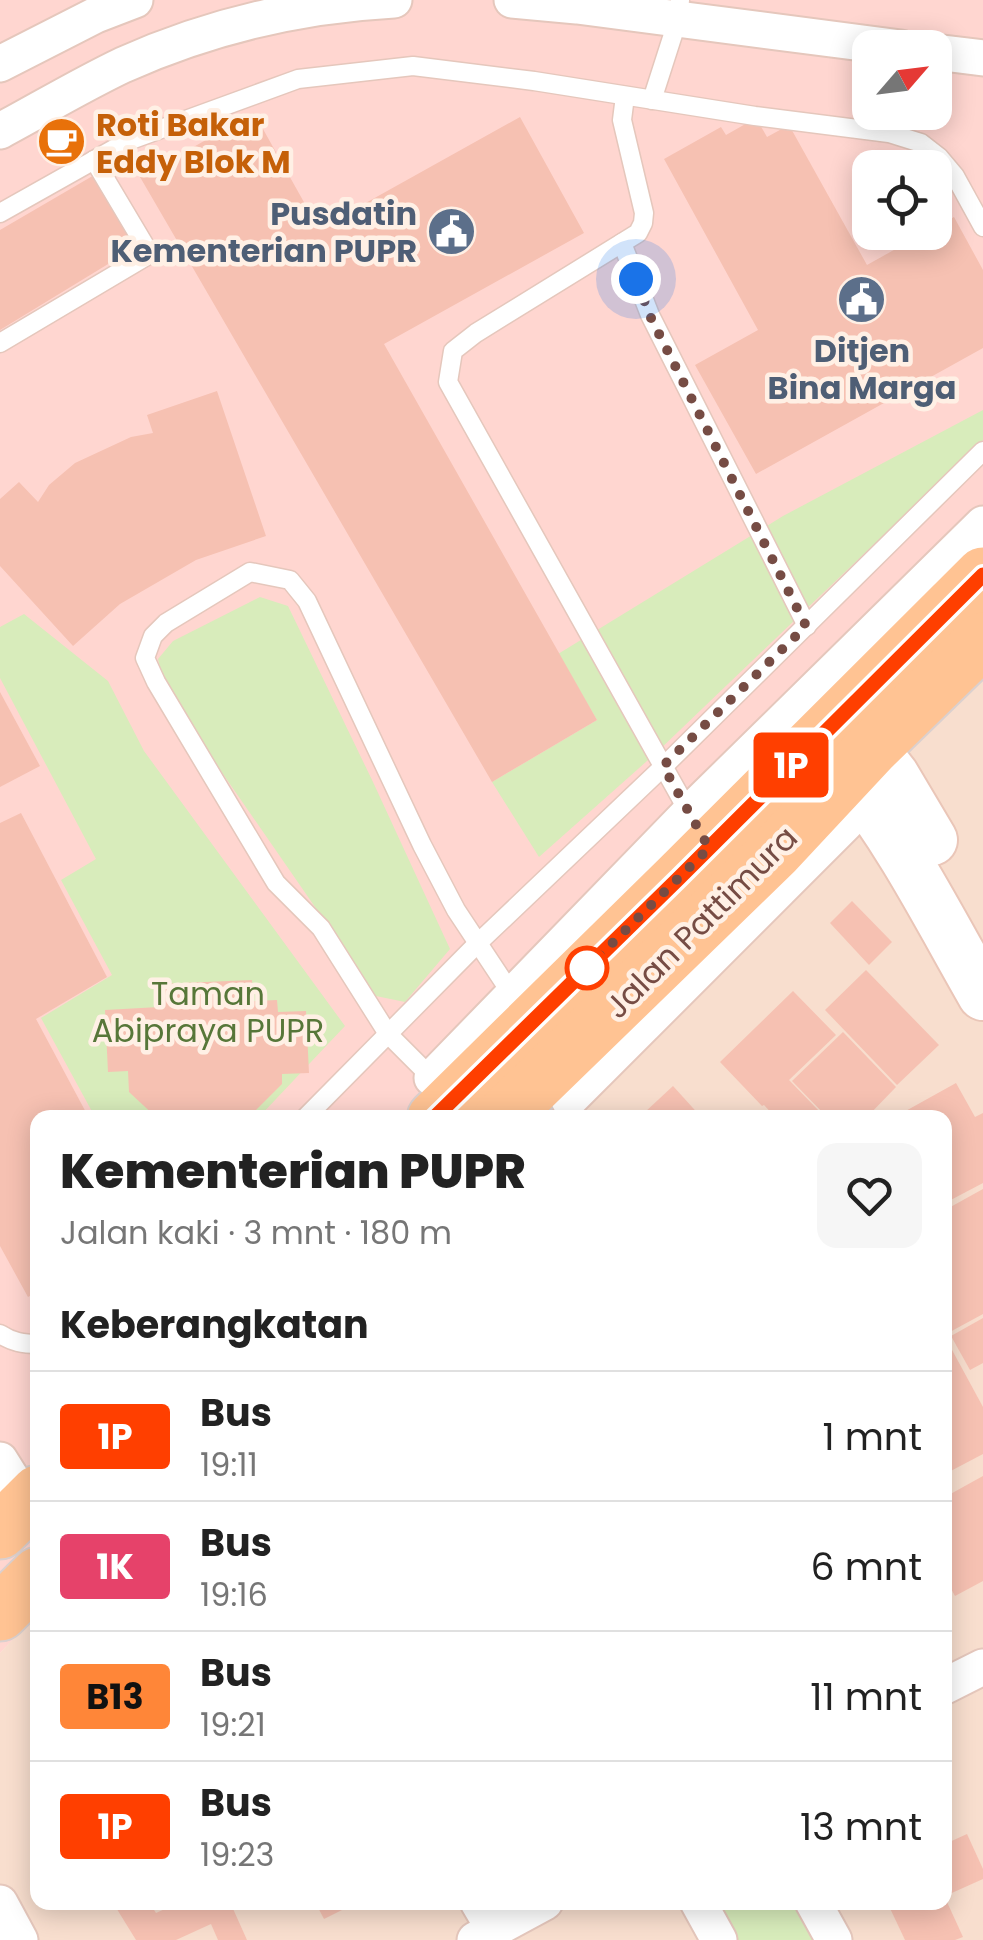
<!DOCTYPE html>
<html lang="id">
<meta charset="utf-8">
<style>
:root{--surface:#fff;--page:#f6f6f6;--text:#222;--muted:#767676;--line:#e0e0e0}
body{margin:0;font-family:Poppins,sans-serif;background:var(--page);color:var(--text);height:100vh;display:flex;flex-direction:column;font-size:38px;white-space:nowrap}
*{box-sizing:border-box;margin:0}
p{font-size:32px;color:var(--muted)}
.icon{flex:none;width:55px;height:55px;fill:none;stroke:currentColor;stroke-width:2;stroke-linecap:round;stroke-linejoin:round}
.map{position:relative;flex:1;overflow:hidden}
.side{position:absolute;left:30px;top:1110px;width:922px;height:800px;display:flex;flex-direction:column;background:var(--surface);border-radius:20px;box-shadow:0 5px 25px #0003}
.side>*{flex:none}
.badge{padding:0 20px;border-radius:8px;font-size:35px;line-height:65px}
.needle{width:65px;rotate:62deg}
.buttons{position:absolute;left:852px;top:30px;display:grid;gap:20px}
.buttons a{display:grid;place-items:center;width:100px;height:100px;border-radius:20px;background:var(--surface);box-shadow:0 5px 25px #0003;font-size:50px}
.you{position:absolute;width:50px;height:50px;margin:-25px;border:8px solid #fff;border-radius:50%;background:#1a73e8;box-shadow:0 0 0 15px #1a73e833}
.map>.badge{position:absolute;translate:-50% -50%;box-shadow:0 0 0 5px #fff}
h2{padding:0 30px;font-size:38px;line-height:90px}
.round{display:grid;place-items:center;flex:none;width:105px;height:105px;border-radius:20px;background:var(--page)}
.overview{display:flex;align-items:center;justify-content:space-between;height:170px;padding:0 30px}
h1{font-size:48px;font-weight:800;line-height:75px}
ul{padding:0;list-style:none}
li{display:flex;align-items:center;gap:30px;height:130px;padding:0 30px;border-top:2px solid var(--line)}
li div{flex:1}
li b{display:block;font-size:38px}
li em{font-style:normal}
li .badge{min-width:110px;font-weight:700;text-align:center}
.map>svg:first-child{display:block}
.residential{fill:#f8dece}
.commercial{fill:#ffd6d0;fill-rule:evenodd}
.green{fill:#d8ecbb}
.building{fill:#f6c1b2}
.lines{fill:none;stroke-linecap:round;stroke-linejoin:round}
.lane-casing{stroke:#e5c7bc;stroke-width:21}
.street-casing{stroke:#e5c7bc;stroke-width:39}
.secondary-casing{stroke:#eac6b8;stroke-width:54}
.primary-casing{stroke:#dbd0ce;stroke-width:59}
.lane{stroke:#fff;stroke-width:18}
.street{stroke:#fff;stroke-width:35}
.secondary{stroke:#fff;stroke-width:50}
.primary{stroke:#ffc393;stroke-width:55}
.line-casing{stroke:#fff;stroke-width:22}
.line{stroke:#ff3f00;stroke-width:15}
.walk{stroke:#764c44;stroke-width:10;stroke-dasharray:0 18}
.stop-dot{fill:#fff;stroke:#ff3f00;stroke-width:5}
.labels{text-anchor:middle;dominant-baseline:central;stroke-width:9;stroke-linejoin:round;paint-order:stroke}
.food-label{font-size:32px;font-weight:bold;fill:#c56008;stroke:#fff0e5;text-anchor:start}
.service-label{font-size:32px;font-weight:bold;fill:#4e5e75;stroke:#fff0e5;text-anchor:end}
.street-label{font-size:32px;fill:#764c44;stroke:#fff0e5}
.park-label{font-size:32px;fill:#577739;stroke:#fff0e5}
</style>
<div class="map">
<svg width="983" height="1940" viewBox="0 0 983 1940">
<rect width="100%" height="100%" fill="#feebdd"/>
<polygon class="residential" points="983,670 983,1940 0,1940 0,1653 37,1614 38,1902 945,1902 945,1118 534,1117"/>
<path class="commercial" d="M0 0H983V670L534 1117 38 1118 37 1614 0 1653ZM870 48H935V112H870ZM870 168H935V232H870Z"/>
<g class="green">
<polygon points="983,410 983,440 656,753 539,857 492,782 597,720 558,654 783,516"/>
<polygon points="260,597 288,606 373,782 450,949 405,1002 371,995 324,920 187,722 164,684 158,659 173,641"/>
<polygon points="24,614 108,681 144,751 345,1026 259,1117 95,1117 41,1018 112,975 61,880 96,859 0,678 0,627"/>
<polygon points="718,1903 805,1903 824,1940 738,1940"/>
</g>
<g class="building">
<polygon points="254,113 319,229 520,117 584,233 384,344 597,720 492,782 140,177"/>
<polygon points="756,118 767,137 789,125 867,265 926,232 935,232 935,227 954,217 983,270 983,348 756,474 695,365 758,330 664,159 721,127 726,135"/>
<polygon points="96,174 136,247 0,330 0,230"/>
<polygon points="217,391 266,536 196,560 120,604 73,646 0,566 0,499 19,482 38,502 49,485 75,463 131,437 153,433 147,415"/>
<polygon points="0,692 40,766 0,787"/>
<polygon points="21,813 107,977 36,1019 89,1118 38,1118 38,1292 28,1297 0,1246 0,823"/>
<polygon points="852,901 892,942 869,965 830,923"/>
<polygon points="866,970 939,1045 897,1085 825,1010"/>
<polygon points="252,980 253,1001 277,1000 278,1012 306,1011 309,1073 282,1074 282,1084 251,1115 157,1118 129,1092 128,1071 108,1072 105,1010 159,1007 158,984"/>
<polygon points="793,991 836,1035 789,1080 821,1113 817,1118 776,1118 764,1105 762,1106 720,1062"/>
<polygon points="843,1032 896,1087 866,1118 828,1118 792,1081"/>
<polygon points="956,1083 975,1117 983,1113 983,1183 945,1203 945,1118 893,1118"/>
<polygon points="673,1086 702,1118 649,1118 644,1113"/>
<polygon points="983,1189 983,1314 948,1333 945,1327 945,1210"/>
<polygon points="983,1318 983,1363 970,1370 951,1336"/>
<polygon points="945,1337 983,1407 983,1454 945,1474"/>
<polygon points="983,1476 983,1581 955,1596 945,1578 945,1497"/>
<polygon points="967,1834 983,1869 983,1879 945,1896 945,1844"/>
<polygon points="120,1902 149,1902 156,1913 180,1902 230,1902 247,1940 218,1940 211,1924 176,1940 136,1940 115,1906"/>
<polygon points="315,1902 358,1902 324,1919"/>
<polygon points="887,1902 947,1902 963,1937 955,1940 905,1940"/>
</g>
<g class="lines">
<defs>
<g id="lane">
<polyline points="625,96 622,120 644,213 643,223 638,233 476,333 453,351 448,382 691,816"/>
<polyline points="652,100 678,19 680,0"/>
<polyline points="0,213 128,141 298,79 413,66 534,81 755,116 889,133 921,143 939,157 955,176 983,227"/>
<polyline points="622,243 650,315 807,626"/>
<polyline points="0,343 150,254 94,160"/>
<polyline points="435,1081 388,1034 321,928 276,883 156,682 145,658 153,636 166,623 250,572 290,580 307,601 422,845 456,910 515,999"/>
<polyline points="305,1118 478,943 663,767 983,451"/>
<path d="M0 1334C12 1342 23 1344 38 1344"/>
</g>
<g id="street">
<polyline points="512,0 577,6 901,48"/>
<polyline points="935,52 983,58"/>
<polyline points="0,64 96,15 135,0"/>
<path d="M0 131C41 109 81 85 123 65 208 27 301 5 394 0"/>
<polyline points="432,1078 689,813 983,524"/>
<polyline points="569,1100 883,786"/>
<polyline points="0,1460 27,1503"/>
<polyline points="945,1686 983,1667"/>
<polyline points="478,1902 494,1929"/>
<polyline points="698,1902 719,1940"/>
<polyline points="813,1902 834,1940"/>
<polyline points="0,1903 20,1940"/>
<polyline points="475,1940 545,1902"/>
</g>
<g id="secondary">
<polyline points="872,748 894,776 932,840"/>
<path d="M847 774C901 842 940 920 983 995"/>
</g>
<g id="primary">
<polyline points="435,1118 679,878 983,575"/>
<polyline points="501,1118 775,852 872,748 983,640"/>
<polyline points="0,1531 38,1493"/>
<polyline points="0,1613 38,1575"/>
</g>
</defs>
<use href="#lane" class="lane-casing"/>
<use href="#street" class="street-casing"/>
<use href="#secondary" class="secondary-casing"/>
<use href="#primary" class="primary-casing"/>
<use href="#lane" class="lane"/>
<use href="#street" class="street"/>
<use href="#secondary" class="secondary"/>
<use href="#primary" class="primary"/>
</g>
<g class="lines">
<defs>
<polyline id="line" points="434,1118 679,878 983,575"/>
</defs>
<use href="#line" class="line-casing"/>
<use href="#line" class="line"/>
<polyline class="walk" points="587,968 709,848 663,766 806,626 650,316 636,279"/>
</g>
<defs>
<symbol id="cafe-disc" viewBox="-11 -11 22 22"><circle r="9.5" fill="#e8710a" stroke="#fff0e5"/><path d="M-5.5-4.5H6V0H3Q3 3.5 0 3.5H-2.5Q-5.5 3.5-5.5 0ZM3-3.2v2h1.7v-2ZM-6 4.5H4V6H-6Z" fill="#fff"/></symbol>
<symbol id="civic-disc" viewBox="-11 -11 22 22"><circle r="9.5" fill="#5c6f8a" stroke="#fff0e5"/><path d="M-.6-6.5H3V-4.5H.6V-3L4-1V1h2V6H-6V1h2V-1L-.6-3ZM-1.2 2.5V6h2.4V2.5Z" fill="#fff"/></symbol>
</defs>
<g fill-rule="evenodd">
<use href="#cafe-disc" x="34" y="114" width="55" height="55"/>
<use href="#civic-disc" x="424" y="204" width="55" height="55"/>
<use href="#civic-disc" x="834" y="272" width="55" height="55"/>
</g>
<circle class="stop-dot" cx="587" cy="968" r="20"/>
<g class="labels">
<g class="food-label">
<text x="96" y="124">Roti Bakar<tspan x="96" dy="37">Eddy Blok M</tspan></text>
</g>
<g class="service-label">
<text x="417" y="213">Pusdatin<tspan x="417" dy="37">Kementerian PUPR</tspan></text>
<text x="862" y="350" text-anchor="middle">Ditjen<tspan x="862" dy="37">Bina Marga</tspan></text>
</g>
<g class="street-label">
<text transform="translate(701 922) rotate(-45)">Jalan Pattimura</text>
</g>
<g class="park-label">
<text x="208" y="993">Taman<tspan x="208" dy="37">Abipraya PUPR</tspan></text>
</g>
</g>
</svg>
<div class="buttons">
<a><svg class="needle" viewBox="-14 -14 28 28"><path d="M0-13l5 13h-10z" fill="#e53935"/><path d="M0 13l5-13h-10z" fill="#767676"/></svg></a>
<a><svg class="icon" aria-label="locate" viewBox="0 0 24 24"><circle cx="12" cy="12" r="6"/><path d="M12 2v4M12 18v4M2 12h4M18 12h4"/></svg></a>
</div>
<div class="you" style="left:636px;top:279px"></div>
<b class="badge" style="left:791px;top:765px;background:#ff3f00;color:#fff">1P</b>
<section class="side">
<div class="overview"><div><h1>Kementerian PUPR</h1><p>Jalan kaki · 3 mnt · 180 m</p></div><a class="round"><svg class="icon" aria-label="heart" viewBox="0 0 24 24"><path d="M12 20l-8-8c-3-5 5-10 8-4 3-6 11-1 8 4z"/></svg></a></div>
<h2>Keberangkatan</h2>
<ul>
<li><span class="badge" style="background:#ff3f00;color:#fff">1P</span><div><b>Bus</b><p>19:11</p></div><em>1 mnt</em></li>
<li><span class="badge" style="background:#e6426a;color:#fff">1K</span><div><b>Bus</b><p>19:16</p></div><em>6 mnt</em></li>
<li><span class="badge" style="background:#ff8638;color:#111">B13</span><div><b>Bus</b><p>19:21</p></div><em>11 mnt</em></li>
<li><span class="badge" style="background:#ff3f00;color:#fff">1P</span><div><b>Bus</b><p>19:23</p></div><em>13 mnt</em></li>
</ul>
</section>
</div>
